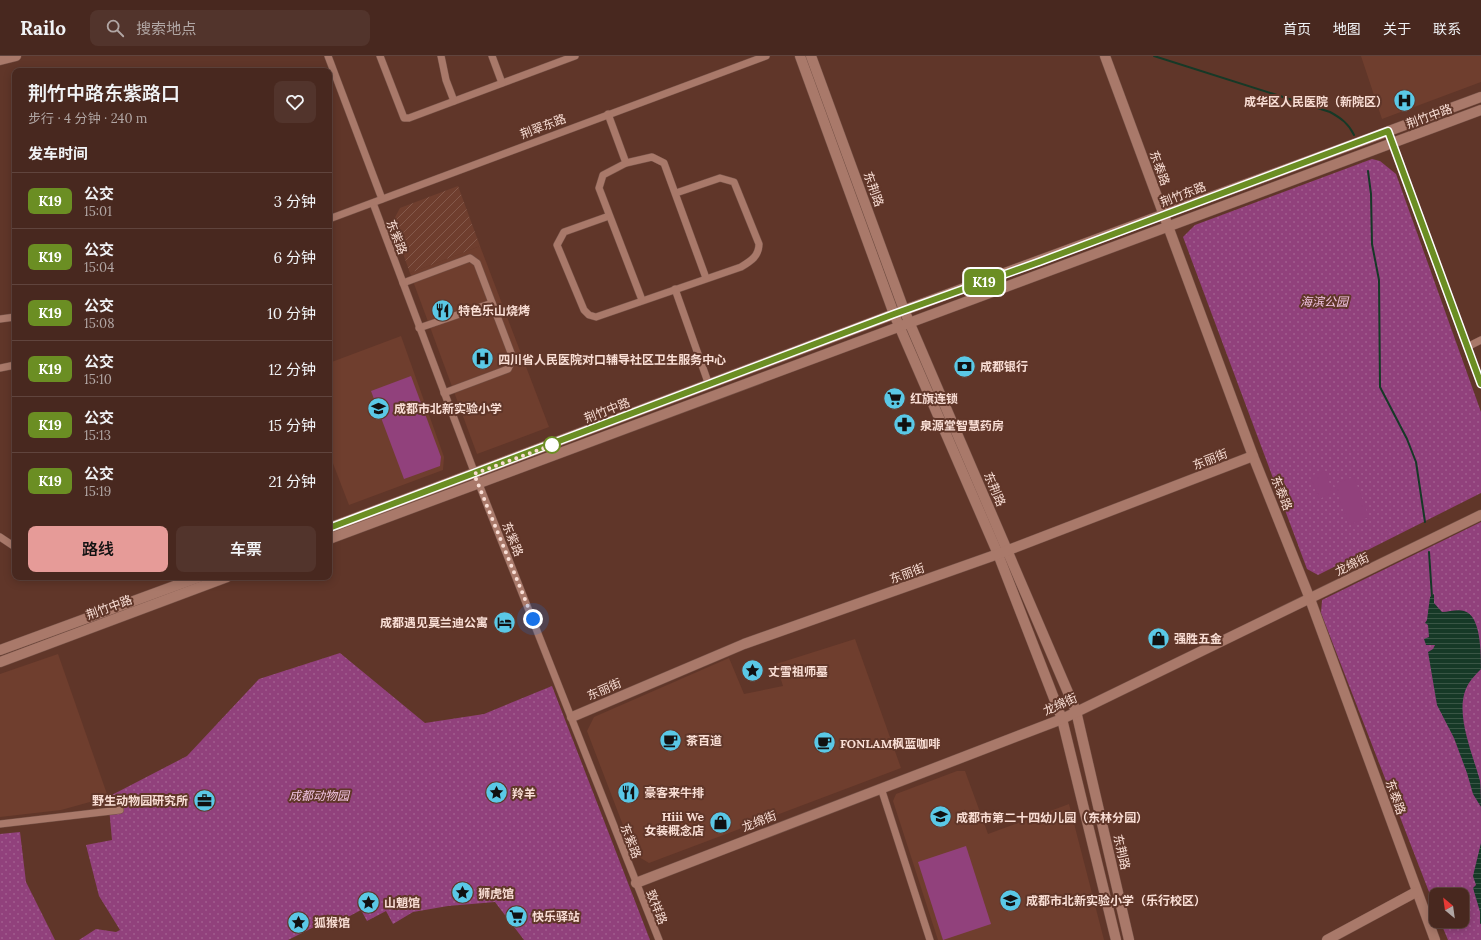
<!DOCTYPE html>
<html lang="zh">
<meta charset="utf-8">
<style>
:root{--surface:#48281f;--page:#52342c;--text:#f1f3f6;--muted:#b1a6a4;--line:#60443d;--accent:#e69b98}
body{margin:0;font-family:Lora,"Noto Sans SC",serif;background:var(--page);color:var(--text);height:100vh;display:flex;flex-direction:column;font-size:15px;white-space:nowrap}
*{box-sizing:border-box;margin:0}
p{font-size:13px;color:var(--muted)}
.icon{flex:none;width:22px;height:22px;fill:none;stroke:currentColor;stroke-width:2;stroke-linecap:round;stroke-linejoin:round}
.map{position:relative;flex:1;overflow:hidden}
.sheet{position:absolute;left:12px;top:12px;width:320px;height:512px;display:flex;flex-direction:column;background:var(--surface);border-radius:8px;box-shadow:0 2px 10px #0003,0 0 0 1px var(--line)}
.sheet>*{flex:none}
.badge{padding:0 8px;border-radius:6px;font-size:14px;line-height:26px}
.needle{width:26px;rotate:331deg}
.tools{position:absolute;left:1429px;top:832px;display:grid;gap:8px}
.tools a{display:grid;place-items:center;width:40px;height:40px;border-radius:8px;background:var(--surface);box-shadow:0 2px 10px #0003,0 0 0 1px var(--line);font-size:20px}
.you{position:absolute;width:20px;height:20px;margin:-10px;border:3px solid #fff;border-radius:50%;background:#1a73e8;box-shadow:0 0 0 6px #1a73e833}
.map>.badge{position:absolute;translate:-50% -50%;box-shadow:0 0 0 2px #fff}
h2{padding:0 16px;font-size:15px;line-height:36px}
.round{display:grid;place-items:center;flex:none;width:42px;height:42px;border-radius:8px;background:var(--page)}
.summary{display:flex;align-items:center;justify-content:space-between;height:68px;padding:0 16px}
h1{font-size:19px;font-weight:600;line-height:30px}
.primary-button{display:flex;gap:8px;margin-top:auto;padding:8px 16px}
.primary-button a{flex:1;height:46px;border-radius:8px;background:var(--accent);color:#111;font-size:16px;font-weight:600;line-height:46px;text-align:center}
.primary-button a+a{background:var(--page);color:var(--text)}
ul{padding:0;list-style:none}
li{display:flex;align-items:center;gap:12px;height:56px;padding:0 16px;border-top:1px solid var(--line)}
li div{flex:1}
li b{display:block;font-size:15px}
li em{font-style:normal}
li .badge{min-width:44px;font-weight:700;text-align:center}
header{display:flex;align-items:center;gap:24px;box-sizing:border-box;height:56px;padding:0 20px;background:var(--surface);border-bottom:1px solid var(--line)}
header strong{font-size:19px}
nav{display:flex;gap:22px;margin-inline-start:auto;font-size:14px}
.search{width:280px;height:36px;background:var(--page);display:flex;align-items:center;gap:10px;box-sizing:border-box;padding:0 14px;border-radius:8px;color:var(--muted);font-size:15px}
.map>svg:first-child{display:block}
.built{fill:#6f3e2e}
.industrial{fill:url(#industrial-furrows)}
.park{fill:url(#park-dots)}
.garden{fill:#91417c}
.water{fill:url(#water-rules)}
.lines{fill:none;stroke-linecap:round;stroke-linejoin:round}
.stream{stroke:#163927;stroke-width:2}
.street-casing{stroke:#765247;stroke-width:8}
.secondary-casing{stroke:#765247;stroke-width:11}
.street{stroke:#a9796a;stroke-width:7}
.secondary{stroke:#a9796a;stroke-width:10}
.line-casing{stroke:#fff;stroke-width:9}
.line{stroke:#6b8e23;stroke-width:6}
.walk{stroke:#f9ded5;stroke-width:4;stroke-dasharray:0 7.2}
.stop-dot{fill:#fff;stroke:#6b8e23;stroke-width:2}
.labels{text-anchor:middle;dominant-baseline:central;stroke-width:4;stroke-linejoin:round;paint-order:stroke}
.poi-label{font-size:12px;font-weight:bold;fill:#f9ded5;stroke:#603629;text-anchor:start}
.street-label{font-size:12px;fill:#f9ded5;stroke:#603629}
.park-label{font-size:12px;font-style:italic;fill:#f2c5e3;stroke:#603629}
</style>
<header>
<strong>Railo</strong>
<div class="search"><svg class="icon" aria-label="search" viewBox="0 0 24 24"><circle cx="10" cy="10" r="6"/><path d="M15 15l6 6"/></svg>搜索地点</div>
<nav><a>首页</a><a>地图</a><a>关于</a><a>联系</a></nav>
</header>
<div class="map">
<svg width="1481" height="884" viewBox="0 0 1481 884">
<defs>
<pattern id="industrial-furrows" width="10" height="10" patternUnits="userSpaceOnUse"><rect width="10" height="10" fill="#6f3e2e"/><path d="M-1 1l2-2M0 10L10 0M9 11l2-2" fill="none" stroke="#84594b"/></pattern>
<pattern id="park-dots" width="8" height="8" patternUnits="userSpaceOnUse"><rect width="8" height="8" fill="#91417c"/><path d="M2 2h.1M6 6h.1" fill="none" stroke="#a15c8e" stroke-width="1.8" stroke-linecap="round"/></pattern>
<pattern id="water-rules" width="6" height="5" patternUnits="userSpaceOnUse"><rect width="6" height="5" fill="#163927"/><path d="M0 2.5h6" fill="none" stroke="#395545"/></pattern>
</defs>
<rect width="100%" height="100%" fill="#603629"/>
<g class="built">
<polygon points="1361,0 1481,0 1481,26 1382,63"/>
<polygon points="480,190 549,371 477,398 410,217"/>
<polygon points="401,280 444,401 443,414 349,449 329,397 329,307"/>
<polygon points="855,583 901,712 649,807 634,798 587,675 594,661 729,602 744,638 783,630 776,608"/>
<polygon points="58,598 108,741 61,754 0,761 0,618"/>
<polygon points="957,715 965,715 988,778 1069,748 1104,884 938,884 893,745 896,738"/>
</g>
<polygon class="industrial" points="458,130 480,190 410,217 392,167 400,152"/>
<g class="park">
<polygon points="1372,103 1380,105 1396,118 1481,356 1481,437 1318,519 1307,513 1183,181 1195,169"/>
<polygon points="1481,466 1481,884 1448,884 1440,865 1462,865 1462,839 1436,839 1436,854 1321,557 1322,544"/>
<polygon points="340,597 425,667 484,658 552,630 650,884 524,884 495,846 448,850 413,856 393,868 386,855 367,865 361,854 333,869 328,864 288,884 79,884 96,873 116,876 120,874 99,840 86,789 112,784 108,741 187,700 259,623"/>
<polygon points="20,776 26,826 55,884 0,884 0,778"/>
</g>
<g class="garden">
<polygon points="411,320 441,401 440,410 404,423 371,335"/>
<polygon points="1325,415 1333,437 1319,443 1310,420"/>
<polygon points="1354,421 1369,461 1349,469 1334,428"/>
<polygon points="966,790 991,868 943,884 918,806"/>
</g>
<g class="water">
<path d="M1434 538V547L1442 556C1449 556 1457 553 1464 555 1481 559 1481 597 1481 613 1477 617 1472 622 1469 627 1452 653 1473 698 1480 725 1481 735 1481 748 1481 759V751L1473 738 1467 717 1454 682 1437 649 1428 596 1433 593 1435 589H1426L1424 583 1429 581 1428 569 1425 567 1427 564 1430 541Z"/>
<polygon points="1481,787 1481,859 1473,832 1476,829 1473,820"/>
</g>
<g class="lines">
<g class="stream">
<path d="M1154 0 1330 56C1341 62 1349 68 1354 79"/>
<polyline points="1368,115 1371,138 1372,188 1379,224 1380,331 1407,383 1416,406 1425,466"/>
<polyline points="1429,496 1432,541"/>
<polyline points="1481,857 1481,867"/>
</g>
<defs>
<g id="street">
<polyline points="328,0 382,143"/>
<polyline points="380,0 404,62 409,62 575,0"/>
<polyline points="441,0 446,24 454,45"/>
<polyline points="492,0 502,27"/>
<polyline points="608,58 626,107"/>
<polyline points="1387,75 1481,328"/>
<polyline points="373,147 475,418 659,884"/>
<path d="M609 160 564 176 557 189 584 254 589 259 596 261 741 211C751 205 759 200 759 188L734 126 720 122 676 137"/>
<polyline points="329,163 766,0"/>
<polyline points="403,227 470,202 477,207 513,302 508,313 444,337"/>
<polyline points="675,233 709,329"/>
<polyline points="642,244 599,132 603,119 626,107 652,101 664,107 706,222"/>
<polyline points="0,263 15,261"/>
<polyline points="419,272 492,247"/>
<polyline points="1467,291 1481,284"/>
<polyline points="0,312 15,309"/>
<polyline points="0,481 15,491"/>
<polyline points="881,732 930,884"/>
<polyline points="0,768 120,754"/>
</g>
<g id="secondary">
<polyline points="800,0 894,258 998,498 1062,663 1116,884"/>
<polyline points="811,0 904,254 1076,655 1129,884"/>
<polyline points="1105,0 1253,400 1310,543 1435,884"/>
<polyline points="0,4 16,0"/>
<polyline points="329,472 894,258 1481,41"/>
<polyline points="329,483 1481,54"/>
<polyline points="0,594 199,521"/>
<polyline points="0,606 227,521"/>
<polyline points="572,661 744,588 998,498 1253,400"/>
<polyline points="636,827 1062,663 1481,459"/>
<polyline points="1327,884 1416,836"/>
</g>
</defs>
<use href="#street" class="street-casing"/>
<use href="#secondary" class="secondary-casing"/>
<use href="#street" class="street"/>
<use href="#secondary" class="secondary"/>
</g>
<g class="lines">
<defs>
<polyline id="line" points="329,472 894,258 1039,206 1388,75 1481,328"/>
</defs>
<use href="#line" class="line-casing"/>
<use href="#line" class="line"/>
<polyline class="walk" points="533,563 474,418 552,389"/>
</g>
<defs>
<symbol id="hospital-disc" viewBox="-11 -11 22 22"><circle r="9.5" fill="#5ac8e6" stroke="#603629"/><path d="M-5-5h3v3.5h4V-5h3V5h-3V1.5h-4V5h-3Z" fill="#111"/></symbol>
<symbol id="restaurant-disc" viewBox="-11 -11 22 22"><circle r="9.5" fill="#5ac8e6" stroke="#603629"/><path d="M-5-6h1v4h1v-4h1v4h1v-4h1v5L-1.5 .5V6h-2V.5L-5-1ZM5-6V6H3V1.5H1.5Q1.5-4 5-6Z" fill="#111"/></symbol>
<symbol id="bank-disc" viewBox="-11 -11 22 22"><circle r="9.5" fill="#5ac8e6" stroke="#603629"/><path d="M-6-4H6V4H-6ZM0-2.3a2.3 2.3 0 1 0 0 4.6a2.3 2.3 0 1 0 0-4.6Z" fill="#111"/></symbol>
<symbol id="supermarket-disc" viewBox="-11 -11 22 22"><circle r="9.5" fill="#5ac8e6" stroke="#603629"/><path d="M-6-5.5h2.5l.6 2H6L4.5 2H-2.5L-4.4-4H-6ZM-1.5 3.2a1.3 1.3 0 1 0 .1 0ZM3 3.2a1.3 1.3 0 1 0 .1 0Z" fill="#111"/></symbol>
<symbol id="school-disc" viewBox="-11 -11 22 22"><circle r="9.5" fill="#5ac8e6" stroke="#603629"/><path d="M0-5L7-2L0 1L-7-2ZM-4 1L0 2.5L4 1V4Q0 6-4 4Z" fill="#111"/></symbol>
<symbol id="pharmacy-disc" viewBox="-11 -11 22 22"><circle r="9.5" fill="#5ac8e6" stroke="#603629"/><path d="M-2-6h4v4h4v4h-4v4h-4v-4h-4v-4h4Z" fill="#111"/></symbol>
<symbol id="hotel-disc" viewBox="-11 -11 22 22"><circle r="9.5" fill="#5ac8e6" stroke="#603629"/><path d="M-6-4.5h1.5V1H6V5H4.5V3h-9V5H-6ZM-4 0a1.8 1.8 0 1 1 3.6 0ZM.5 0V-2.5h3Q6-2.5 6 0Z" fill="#111"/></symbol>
<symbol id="shop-disc" viewBox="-11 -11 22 22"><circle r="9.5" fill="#5ac8e6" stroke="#603629"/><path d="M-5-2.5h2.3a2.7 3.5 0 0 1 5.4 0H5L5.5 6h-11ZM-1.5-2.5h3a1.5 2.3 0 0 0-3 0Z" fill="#111"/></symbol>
<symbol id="sight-disc" viewBox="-11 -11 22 22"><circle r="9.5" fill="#5ac8e6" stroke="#603629"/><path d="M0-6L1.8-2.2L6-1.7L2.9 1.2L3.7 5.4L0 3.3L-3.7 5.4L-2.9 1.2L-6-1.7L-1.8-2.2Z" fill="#111"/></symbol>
<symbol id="cafe-disc" viewBox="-11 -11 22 22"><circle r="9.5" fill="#5ac8e6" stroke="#603629"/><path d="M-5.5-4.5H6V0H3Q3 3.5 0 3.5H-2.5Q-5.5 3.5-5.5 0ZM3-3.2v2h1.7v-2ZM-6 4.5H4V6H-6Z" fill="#111"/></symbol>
<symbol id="office-disc" viewBox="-11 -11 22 22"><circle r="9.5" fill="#5ac8e6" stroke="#603629"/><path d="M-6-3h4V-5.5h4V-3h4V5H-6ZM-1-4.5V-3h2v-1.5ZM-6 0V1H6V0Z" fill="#111"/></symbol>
</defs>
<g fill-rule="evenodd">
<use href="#hospital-disc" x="1392" y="32" width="25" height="25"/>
<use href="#restaurant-disc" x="430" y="242" width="25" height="25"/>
<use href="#hospital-disc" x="470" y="290" width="25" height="25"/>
<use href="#bank-disc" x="952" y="298" width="25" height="25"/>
<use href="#supermarket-disc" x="882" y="330" width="25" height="25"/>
<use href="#school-disc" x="366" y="340" width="25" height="25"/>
<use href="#pharmacy-disc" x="892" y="356" width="25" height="25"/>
<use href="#hotel-disc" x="492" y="554" width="25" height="25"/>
<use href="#shop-disc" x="1146" y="570" width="25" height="25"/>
<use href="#sight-disc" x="740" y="602" width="25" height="25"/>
<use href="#cafe-disc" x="658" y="672" width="25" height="25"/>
<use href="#cafe-disc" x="812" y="674" width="25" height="25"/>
<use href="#restaurant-disc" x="616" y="724" width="25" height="25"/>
<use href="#sight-disc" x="484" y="724" width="25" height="25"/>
<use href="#office-disc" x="192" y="732" width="25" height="25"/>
<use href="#school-disc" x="928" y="748" width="25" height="25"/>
<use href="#shop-disc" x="708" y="754" width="25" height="25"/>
<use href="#sight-disc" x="450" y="824" width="25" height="25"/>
<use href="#school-disc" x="998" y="832" width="25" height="25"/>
<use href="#sight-disc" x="356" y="834" width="25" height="25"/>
<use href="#supermarket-disc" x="504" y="848" width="25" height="25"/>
<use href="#sight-disc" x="286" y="854" width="25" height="25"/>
</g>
<circle class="stop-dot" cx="552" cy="389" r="8"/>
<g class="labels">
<g class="poi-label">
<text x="1388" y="45" text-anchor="end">成华区人民医院（新院区）</text>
<text x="458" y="254">特色乐山烧烤</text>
<text x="498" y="303">四川省人民医院对口辅导社区卫生服务中心</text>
<text x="980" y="310">成都银行</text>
<text x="910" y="342">红旗连锁</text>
<text x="394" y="352">成都市北新实验小学</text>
<text x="920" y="369">泉源堂智慧药房</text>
<text x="488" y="566" text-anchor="end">成都遇见莫兰迪公寓</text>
<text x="1174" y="582">强胜五金</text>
<text x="768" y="615">丈雪祖师墓</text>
<text x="686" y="684">茶百道</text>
<text x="840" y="687">FONLAM枫蓝咖啡</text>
<text x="644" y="736">豪客来牛排</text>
<text x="512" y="737">羚羊</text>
<text x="188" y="744" text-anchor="end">野生动物园研究所</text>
<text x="704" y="760" text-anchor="end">Hiii We<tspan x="704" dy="14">女装概念店</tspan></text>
<text x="956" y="761">成都市第二十四幼儿园（东林分园）</text>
<text x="478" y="837">狮虎馆</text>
<text x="1026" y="844">成都市北新实验小学（乐行校区）</text>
<text x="384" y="846">山魈馆</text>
<text x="532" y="860">快乐驿站</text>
<text x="314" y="866">狐猴馆</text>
</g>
<g class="street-label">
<text transform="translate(1429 60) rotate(-20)">荆竹中路</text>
<text transform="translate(543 70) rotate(-21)">荆翠东路</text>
<text transform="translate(1160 112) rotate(70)">东泰路</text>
<text transform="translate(874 133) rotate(70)">东荆路</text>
<text transform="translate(1183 138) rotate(-21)">荆竹东路</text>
<text transform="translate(397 181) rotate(69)">东紫路</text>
<text transform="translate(607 354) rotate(-21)">荆竹中路</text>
<text transform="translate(1210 403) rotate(-21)">东丽街</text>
<text transform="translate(995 433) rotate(67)">东荆路</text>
<text transform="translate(1282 437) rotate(68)">东泰路</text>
<text transform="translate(513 483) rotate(68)">东紫路</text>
<text transform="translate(1352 508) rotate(-26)">龙绵街</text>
<text transform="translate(907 517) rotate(-20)">东丽街</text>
<text transform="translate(109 551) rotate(-20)">荆竹中路</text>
<text transform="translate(604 633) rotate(-23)">东丽街</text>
<text transform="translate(1060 648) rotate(-24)">龙绵街</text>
<text transform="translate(1396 741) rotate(70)">东泰路</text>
<text transform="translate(759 765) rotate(-21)">龙绵街</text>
<text transform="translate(631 785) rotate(69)">东紫路</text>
<text transform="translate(1122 796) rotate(77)">东荆路</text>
<text transform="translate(657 851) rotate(68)">致祥路</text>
</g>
<g class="park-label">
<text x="1324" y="245">海滨公园</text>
<text x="319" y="739">成都动物园</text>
</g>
</g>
</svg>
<div class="tools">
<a><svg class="needle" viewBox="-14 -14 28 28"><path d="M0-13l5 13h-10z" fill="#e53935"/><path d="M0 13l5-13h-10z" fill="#b1a6a4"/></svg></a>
</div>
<div class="you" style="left:533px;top:563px"></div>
<b class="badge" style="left:984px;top:226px;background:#6b8e23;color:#fff">K19</b>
<section class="sheet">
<div class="summary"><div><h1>荆竹中路东紫路口</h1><p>步行 · 4 分钟 · 240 m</p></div><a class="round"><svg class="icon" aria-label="heart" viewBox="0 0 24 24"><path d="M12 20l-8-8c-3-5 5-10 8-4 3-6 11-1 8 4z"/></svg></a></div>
<h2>发车时间</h2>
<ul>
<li><span class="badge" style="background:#6b8e23;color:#fff">K19</span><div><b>公交</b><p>15:01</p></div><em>3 分钟</em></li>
<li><span class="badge" style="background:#6b8e23;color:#fff">K19</span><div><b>公交</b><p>15:04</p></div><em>6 分钟</em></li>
<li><span class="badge" style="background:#6b8e23;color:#fff">K19</span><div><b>公交</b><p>15:08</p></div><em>10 分钟</em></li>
<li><span class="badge" style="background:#6b8e23;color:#fff">K19</span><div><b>公交</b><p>15:10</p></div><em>12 分钟</em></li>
<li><span class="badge" style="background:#6b8e23;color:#fff">K19</span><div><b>公交</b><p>15:13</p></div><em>15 分钟</em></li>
<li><span class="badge" style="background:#6b8e23;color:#fff">K19</span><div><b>公交</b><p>15:19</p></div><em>21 分钟</em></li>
</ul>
<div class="primary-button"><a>路线</a><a>车票</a></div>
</section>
</div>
